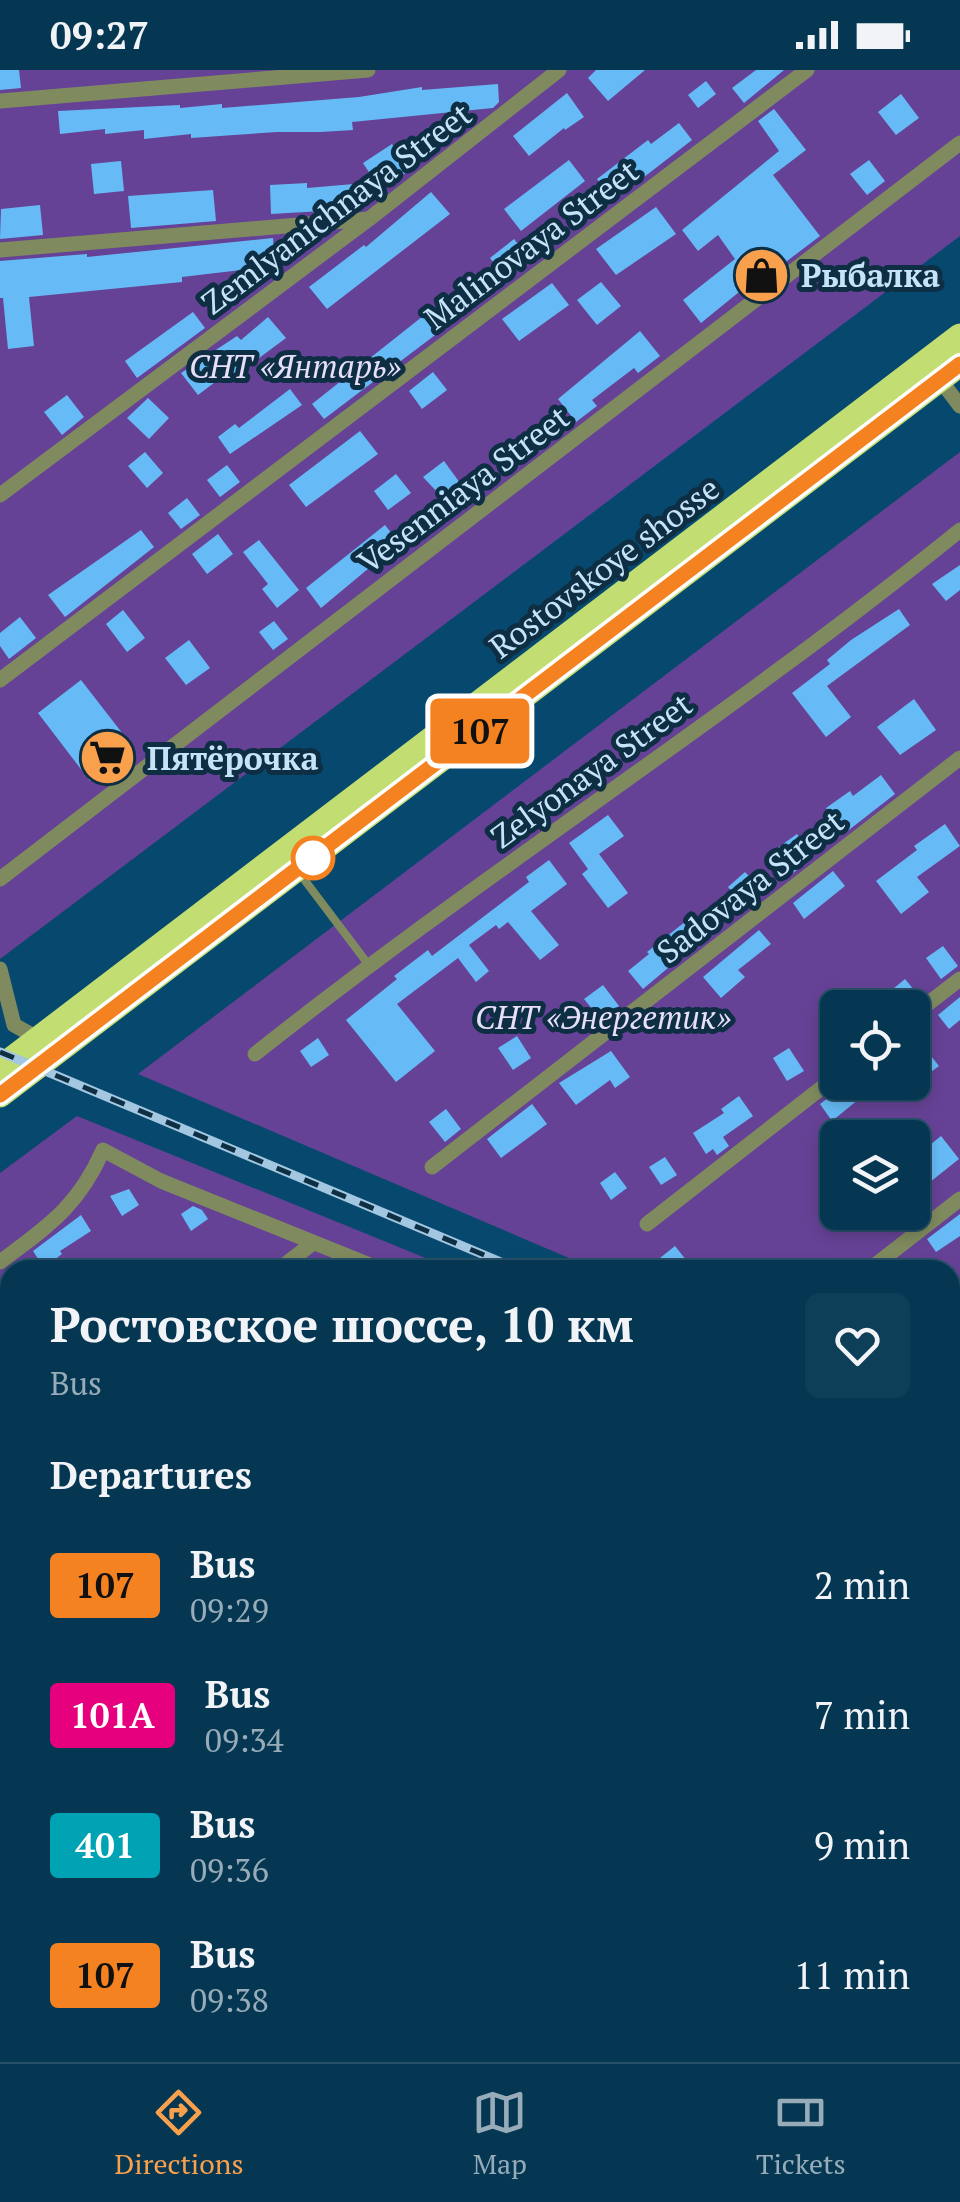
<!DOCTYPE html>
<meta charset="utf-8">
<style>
:root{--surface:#053752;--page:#0e3f59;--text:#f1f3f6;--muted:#97acb8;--line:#265169;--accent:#f9a04c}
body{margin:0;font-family:"PT Serif",serif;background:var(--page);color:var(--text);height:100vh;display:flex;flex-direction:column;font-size:38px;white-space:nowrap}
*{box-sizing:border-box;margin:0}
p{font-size:32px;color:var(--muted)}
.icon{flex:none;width:55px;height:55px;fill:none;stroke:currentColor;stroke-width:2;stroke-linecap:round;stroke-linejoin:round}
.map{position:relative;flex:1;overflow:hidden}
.drawer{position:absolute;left:0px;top:1190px;width:960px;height:802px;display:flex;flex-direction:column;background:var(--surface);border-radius:30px 30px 0 0;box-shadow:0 5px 15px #0003,0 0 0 2px var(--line)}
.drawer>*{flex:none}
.badge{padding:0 20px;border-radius:8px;font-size:35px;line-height:65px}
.tools{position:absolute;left:820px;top:920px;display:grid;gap:20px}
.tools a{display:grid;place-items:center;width:110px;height:110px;border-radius:15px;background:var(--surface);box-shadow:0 5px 15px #0003,0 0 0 2px var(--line);font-size:50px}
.map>.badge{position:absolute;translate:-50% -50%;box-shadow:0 0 0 5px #fff}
h2{padding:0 50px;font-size:38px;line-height:90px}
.round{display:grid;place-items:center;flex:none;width:105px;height:105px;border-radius:15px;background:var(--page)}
.summary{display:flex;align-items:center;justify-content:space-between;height:170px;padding:0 50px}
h1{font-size:48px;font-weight:700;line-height:75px}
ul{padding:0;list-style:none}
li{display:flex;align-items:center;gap:30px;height:130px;padding:0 50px}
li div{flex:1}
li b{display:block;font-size:38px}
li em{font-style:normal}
li .badge{min-width:110px;font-weight:700;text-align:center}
.status{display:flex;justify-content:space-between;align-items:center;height:70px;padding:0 50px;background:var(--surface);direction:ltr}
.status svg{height:28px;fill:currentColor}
.menu{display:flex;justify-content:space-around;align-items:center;height:140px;border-top:2px solid var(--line);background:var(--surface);font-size:28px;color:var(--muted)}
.menu a{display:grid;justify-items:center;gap:5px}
.menu .active{color:var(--accent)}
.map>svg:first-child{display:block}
.green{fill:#664296;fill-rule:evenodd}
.building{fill:#66bbf6}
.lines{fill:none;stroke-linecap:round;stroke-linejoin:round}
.service{stroke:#7f8b5e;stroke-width:8}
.minor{stroke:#7f8b5e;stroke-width:15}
.trunk{stroke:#c2de72;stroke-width:25}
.rail-casing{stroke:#a3c7e0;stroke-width:9}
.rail{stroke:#0d2e43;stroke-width:5;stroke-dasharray:15;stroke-linecap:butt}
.line-casing{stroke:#fff;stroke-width:22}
.line{stroke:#f58220;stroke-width:15}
.stop-dot{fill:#fff;stroke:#f58220;stroke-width:5}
.labels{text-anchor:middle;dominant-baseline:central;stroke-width:10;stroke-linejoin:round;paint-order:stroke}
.street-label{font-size:32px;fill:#c6e3f9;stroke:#0d2e43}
.poi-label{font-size:32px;font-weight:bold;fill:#c6e3f9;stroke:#0d2e43;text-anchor:start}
.park-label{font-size:32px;font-style:italic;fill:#e8dff9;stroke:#0d2e43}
</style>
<div class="status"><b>09:27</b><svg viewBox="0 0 49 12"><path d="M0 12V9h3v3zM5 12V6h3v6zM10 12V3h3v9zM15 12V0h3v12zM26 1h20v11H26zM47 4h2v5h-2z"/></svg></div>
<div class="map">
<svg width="960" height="1992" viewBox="0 0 960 1992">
<rect width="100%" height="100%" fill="#07496e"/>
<g class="green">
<polygon points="0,0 960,0 960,166 0,889"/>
<path d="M960 382V1355L950 1351V1200H597L138 1004ZM838 938H912V1012H838ZM838 1068H912V1142H838Z"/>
<polygon points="77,1046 455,1200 10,1200 10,1982 950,1982 950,1402 960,1406 960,1992 0,1992 0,1103"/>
</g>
<g class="building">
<polygon points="0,0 19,0 21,18 0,20"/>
<polygon points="596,0 645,0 608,31 588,8"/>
<polygon points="756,0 784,0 744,33 732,18"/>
<polygon points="706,11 716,24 698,38 688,25"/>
<polygon points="498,14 499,32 493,38 352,52 353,60 321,62 277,62 191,68 191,64 144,69 144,60 105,64 105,59 60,64 58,41 180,35 180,38 222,34 222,38 359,27 422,17 422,20"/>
<polygon points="567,23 584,47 565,60 564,58 529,86 513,66"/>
<polygon points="901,24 919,48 896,65 878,42"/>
<polygon points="774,39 806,80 773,105 820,166 758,213 755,209 701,253 683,230 735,189 718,165 698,181 682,160 779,81 758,51"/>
<polygon points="679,53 692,70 613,131 597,109 648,70 651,74"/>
<polygon points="392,74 409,101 380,119 363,93"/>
<polygon points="569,90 585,111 521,161 504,139"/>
<polygon points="869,90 885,111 867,125 850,104"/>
<polygon points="121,91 124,121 94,124 91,94"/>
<polygon points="307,113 307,118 354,114 357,139 271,144 270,115"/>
<polygon points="213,120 216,151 131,158 128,126"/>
<polygon points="431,122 450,144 327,239 309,217 364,175 366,177"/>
<polygon points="40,135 43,165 0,169 1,139"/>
<polygon points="656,137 676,164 616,205 596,179"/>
<polygon points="273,168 275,196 182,207 182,212 29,227 34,276 8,279 3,228 0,228 0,191 87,184 87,187"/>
<polygon points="514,169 530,190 506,209 490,188"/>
<polygon points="601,212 621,236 597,255 577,230"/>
<polygon points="552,213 569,235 519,271 502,249"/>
<polygon points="437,235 451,253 324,349 312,334"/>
<polygon points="193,242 205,258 137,308 125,291"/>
<polygon points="268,247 286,268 235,306 231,300 198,325 181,303 237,266 241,270"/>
<polygon points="640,261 660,286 638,303 634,298 592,330 597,336 576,352 558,329"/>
<polygon points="433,302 447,320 422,339 409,321"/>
<polygon points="290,319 302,335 230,384 218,367 235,354 239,358"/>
<polygon points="67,325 84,347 62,365 44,342"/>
<polygon points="148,328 169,348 149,369 127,348"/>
<polygon points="360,361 378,384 306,437 289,415"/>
<polygon points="145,382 163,403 147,418 128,396"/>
<polygon points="444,391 460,413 465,410 479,427 457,443 423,407"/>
<polygon points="227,395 240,412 220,427 207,410"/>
<polygon points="396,404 411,423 388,440 374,421"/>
<polygon points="187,428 200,445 181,459 168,443"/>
<polygon points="385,455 399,473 321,538 306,518"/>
<polygon points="141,460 154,477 65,547 48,525"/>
<polygon points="218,464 233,484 207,504 192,484"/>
<polygon points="259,470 299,520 277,538 262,519 268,514 243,482"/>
<polygon points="960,495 960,520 946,531 932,514"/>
<polygon points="899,539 910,555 827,616 851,647 826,667 792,623 830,594 827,590 851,570"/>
<polygon points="123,540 145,568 127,582 106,554"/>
<polygon points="20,547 36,568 9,589 0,576 0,563"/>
<polygon points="274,551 288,569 273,580 259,562"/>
<polygon points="189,570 210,598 186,615 165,588"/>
<polygon points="81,610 133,677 90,711 38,643"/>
<polygon points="914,629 936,660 900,685 877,657"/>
<polygon points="881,705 895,724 845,763 826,738 850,721 853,726"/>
<polygon points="608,745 624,766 599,784 628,823 608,838 582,804 588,799 569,773"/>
<polygon points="945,754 960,776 917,807 929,822 901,844 876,811 917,780 914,776"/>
<polygon points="797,764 813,787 793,803 776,779"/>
<polygon points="549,790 567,814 531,841 559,875 540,890 508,852 499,859 496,855 469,875 489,901 476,912 458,888 397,934 435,981 396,1012 346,950 397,909 394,906 428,880 432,886 529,812 526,807"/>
<polygon points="833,801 845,816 804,849 793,833"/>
<polygon points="745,802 759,817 742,833 728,817"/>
<polygon points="695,844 712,865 696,878 694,876 643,919 628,901 649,884 647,882"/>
<polygon points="759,860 771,874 738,900 745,907 721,928 703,907"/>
<polygon points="943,876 958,896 941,909 926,888"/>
<polygon points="905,909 919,926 906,936 893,919"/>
<polygon points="603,915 619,936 601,950 584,929"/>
<polygon points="960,927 960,950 949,959 938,945"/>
<polygon points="517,966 531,988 513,1000 498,978"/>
<polygon points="318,968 329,985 311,997 300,981"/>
<polygon points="923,976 939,996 912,1016 912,985"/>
<polygon points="789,978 804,1001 787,1011 773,988"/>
<polygon points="611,981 630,1007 615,1018 610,1010 576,1035 559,1013"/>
<polygon points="849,1012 880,1012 832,1051 820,1034"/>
<polygon points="739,1026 753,1046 723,1067 729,1076 717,1085 713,1079 706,1084 693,1063 724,1043 721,1039"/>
<polygon points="532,1034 547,1054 501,1088 487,1069"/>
<polygon points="446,1039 461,1059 445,1072 429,1052"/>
<polygon points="941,1066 959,1089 920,1120 912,1110 912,1073 920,1083"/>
<polygon points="665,1087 677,1105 661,1115 649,1097"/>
<polygon points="615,1102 627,1118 611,1130 600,1113"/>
<polygon points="129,1119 139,1135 122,1146 110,1126"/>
<polygon points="193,1136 202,1140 208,1149 191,1161 181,1144"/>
<polygon points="960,1144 960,1166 936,1182 927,1169"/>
<polygon points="81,1145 91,1161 60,1181 62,1184 44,1198 33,1181"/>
<polygon points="675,1176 694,1200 670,1200 660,1188"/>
</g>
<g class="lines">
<polyline class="service" points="300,804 368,894"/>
<g class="minor">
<polyline points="0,31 368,0"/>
<polyline points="0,180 369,149"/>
<polyline points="935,303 960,336"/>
<polyline points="0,425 369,149 559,0"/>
<polyline points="0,610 807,0"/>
<polyline points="0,809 960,73"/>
<polyline points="0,899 14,955 43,971"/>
<polyline points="912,946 960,909"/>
<path d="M255 984C484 802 732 645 960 460"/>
<polyline points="432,1097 960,688"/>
<polyline points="647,1154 838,1005"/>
<path d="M0 1192C48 1156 78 1137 103 1080L161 1111 382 1200"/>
<polyline points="278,1200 313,1173"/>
<polyline points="869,1200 960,1129"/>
<polyline points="0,1414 10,1406"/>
<polyline points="950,1419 960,1422"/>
<polyline points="950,1565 960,1558"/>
<polyline points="950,1610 960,1622"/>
<polyline points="0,1622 10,1614"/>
<polyline points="950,1781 960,1773"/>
<polyline points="0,1837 10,1830"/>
<polyline points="91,1992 104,1982"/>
<polyline points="383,1992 396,1982"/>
<polyline points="669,1992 682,1982"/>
<polyline points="952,1992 960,1985"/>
</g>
<g class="trunk">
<polyline points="0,998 960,266"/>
<polyline points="0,1025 960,294"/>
</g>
<defs>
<g id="rail">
<polyline points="0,982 520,1200"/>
<polyline points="950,1378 960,1383"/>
</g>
</defs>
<use href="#rail" class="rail-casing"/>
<use href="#rail" class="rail"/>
</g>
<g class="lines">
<defs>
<polyline id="line" points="0,1025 960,294"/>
</defs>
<use href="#line" class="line-casing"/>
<use href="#line" class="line"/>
</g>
<defs>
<symbol id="shop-disc" viewBox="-11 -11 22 22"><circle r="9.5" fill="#f9a04c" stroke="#0d2e43"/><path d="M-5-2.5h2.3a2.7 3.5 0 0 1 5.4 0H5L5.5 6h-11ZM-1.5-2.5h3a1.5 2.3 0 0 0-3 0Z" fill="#111"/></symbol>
<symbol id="supermarket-disc" viewBox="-11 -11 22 22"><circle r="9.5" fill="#f9a04c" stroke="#0d2e43"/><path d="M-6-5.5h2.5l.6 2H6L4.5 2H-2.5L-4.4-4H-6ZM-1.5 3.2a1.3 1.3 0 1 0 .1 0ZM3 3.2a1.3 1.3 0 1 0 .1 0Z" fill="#111"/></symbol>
</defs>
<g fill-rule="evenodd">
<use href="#shop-disc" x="730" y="174" width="63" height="63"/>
<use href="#supermarket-disc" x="76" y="656" width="63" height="63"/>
</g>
<circle class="stop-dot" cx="313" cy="788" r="20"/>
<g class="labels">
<g class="street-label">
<text transform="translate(336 138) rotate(-37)">Zemlyanichnaya Street</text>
<text transform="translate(531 174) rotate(-37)">Malinovaya Street</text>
<text transform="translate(463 419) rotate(-37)">Vesenniaya Street</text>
<text transform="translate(604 497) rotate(-37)">Rostovskoye shosse</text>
<text transform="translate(591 700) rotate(-36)">Zelyonaya Street</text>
<text transform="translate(750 816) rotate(-38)">Sadovaya Street</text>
</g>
<g class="poi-label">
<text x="801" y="205">Рыбалка</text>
<text x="147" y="688">Пятёрочка</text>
</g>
<g class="park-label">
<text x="295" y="296">СНТ «Янтарь»</text>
<text x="603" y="947">СНТ «Энергетик»</text>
</g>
</g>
</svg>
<div class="tools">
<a><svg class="icon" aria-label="locate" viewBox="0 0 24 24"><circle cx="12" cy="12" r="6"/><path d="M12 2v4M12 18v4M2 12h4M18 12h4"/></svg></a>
<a><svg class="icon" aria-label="layers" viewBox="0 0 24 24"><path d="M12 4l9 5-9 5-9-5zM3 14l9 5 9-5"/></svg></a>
</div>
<b class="badge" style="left:480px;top:661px;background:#f58220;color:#111">107</b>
<section class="drawer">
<div class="summary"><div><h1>Ростовское шоссе, 10 км</h1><p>Bus</p></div><a class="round"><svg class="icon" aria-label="heart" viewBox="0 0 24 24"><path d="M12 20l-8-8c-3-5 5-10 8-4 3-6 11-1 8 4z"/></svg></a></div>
<h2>Departures</h2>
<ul>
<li><span class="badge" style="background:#f58220;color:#111">107</span><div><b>Bus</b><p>09:29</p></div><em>2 min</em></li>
<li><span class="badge" style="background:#e6007e;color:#fff">101А</span><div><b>Bus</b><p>09:34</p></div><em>7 min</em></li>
<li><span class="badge" style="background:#00a3b4;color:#fff">401</span><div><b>Bus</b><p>09:36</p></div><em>9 min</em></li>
<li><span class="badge" style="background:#f58220;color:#111">107</span><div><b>Bus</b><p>09:38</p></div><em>11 min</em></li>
</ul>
</section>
</div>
<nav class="menu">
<a class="active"><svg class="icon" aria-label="directions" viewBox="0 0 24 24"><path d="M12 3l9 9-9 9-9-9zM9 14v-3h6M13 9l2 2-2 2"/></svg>Directions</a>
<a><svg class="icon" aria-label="map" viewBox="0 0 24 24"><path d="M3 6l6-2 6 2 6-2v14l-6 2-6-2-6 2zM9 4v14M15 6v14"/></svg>Map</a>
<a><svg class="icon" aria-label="tickets" viewBox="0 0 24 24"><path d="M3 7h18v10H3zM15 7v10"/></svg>Tickets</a>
</nav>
